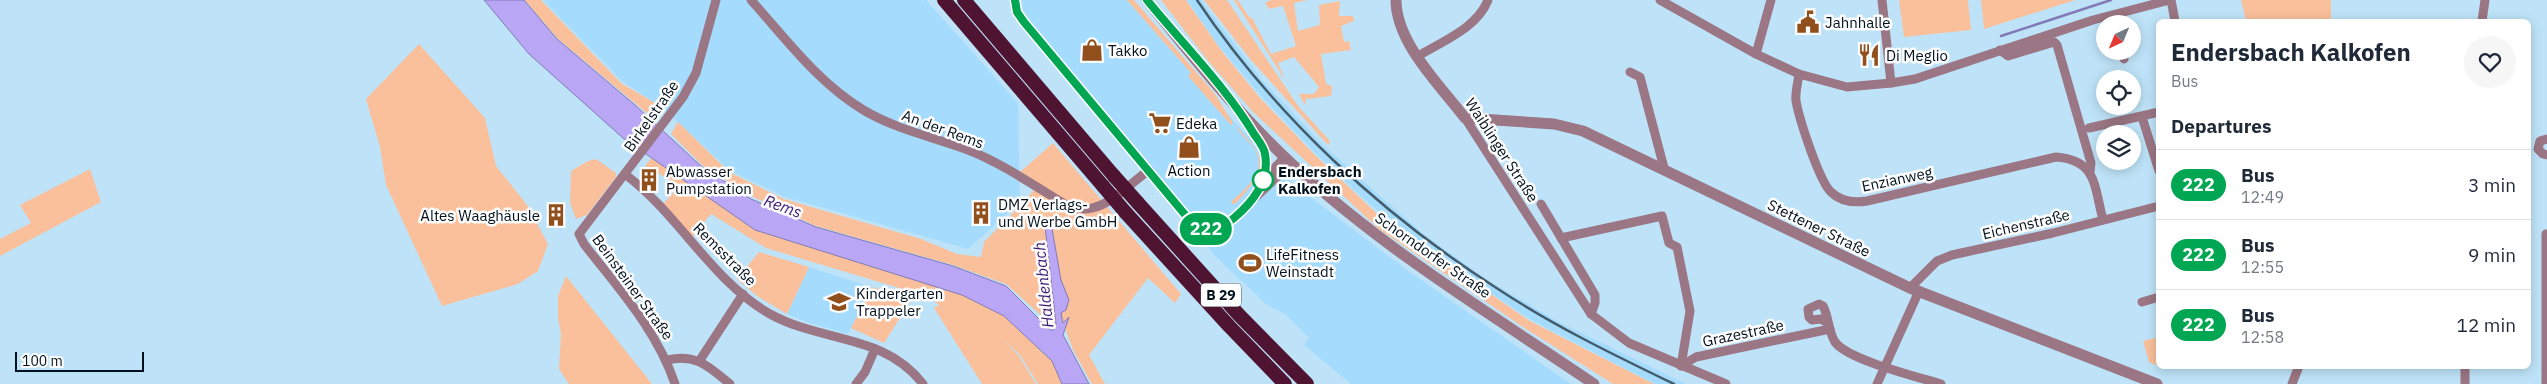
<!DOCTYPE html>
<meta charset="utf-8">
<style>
:root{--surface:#fff;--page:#f6f6f7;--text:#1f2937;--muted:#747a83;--line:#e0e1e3}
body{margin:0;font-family:"IBM Plex Sans",sans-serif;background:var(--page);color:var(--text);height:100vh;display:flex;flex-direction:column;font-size:19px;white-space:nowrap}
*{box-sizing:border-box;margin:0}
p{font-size:16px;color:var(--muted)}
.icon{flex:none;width:28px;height:28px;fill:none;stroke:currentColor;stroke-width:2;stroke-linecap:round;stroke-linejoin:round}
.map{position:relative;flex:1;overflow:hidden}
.details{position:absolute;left:2156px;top:19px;width:375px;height:350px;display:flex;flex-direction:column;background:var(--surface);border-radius:8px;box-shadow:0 2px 12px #0003}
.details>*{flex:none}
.badge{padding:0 10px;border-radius:16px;font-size:18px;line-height:32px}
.needle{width:32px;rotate:224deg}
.controls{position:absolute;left:2096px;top:15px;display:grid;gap:10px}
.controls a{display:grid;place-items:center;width:45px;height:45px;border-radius:50%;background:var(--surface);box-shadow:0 2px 12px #0003;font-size:25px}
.scale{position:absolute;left:15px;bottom:12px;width:129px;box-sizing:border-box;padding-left:5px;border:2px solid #00101c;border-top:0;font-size:14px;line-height:18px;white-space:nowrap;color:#00101c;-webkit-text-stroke:4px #fefefe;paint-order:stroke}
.map>.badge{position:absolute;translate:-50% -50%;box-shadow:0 0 0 2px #fff}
h2{padding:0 15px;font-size:19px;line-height:45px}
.round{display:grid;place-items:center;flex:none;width:52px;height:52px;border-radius:26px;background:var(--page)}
.summary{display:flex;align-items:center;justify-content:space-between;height:85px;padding:0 15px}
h1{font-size:24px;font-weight:700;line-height:38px}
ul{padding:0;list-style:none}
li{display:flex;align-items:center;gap:15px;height:70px;padding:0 15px;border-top:1px solid var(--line)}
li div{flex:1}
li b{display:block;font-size:19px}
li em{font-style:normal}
li .badge{min-width:55px;font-weight:700;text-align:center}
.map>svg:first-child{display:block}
.built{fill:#a5dcfd}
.green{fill:#fac09b}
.water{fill:#b9a7f6;stroke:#827ab5}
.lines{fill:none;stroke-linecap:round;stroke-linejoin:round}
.stream{stroke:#827ab5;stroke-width:2.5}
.minor{stroke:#9b7684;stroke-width:9}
.tertiary{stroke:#9b7684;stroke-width:11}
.trunk{stroke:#4f1431;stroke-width:14}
.rail{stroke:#445c6b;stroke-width:2.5}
.trunk-bridge{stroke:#4f1431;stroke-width:14}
.line-casing{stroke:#fff;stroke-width:11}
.line{stroke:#00a651;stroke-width:8}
.stop-dot{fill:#fff;stroke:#00a651;stroke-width:2.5}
.labels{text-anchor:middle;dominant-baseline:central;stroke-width:5;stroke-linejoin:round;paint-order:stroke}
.shield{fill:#fefefe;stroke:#4c5760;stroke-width:1}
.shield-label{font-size:14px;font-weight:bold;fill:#00101c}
.poi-label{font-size:15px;fill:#00101c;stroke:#fefefe;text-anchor:start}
.street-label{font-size:15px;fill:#00101c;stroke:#fefefe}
.stop-label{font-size:15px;font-weight:bold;fill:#00101c;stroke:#fefefe;text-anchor:start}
.water-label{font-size:16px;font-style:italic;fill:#3c1974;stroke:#fefefe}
</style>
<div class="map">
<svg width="2547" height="384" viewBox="0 0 2547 384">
<rect width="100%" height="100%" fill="#bee3f8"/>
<g class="built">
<polygon points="543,0 926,0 1018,103 1020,202 968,249 785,197 730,171 664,109 622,81"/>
<polygon points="1022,0 1129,0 1234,121 1293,184 1411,273 1571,384 1351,384 1304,345 1309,338 1286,315 1267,305 1214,255 1201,236 1184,222 1118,131 1023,12"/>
<polygon points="1187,0 1201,0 1262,80 1324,146 1422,233 1486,279 1557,321 1686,384 1655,384 1533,321 1421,247 1366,201 1316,154 1263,98 1218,45"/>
<polygon points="809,267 872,287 848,334 806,322 787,314"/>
</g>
<g class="green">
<polygon points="525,0 541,0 621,83 665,109 654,119 557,38"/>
<polygon points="1127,0 1134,0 1215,94 1233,123 1231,125 1188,76 1191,73"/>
<polygon points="1161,0 1186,0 1221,50 1260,98 1315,155 1387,223 1530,321 1654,384 1613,384 1526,329 1379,229 1253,112 1209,62"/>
<polygon points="1204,0 1227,0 1298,106 1330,141 1328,145 1251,60"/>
<polygon points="1234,0 1238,0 1249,17 1252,18 1271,54 1296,46 1283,6 1269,9 1265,3 1271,0 1307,0 1294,3 1298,31 1320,25 1319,5 1340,1 1339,16 1353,16 1354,21 1341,26 1344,42 1349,41 1351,50 1321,54 1326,84 1332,86 1331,96 1306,99 1305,105 1299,94 1314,94 1319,87 1294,57 1278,63 1285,80"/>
<polygon points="1899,0 1968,0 1971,30 1904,37"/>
<polygon points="1981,0 2075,0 1984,29"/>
<polygon points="2241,0 2331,0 2331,21 2246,21"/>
<polygon points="419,44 485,118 496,166 527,205 548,244 538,271 518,284 442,306 386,185 380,147 366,99"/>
<polygon points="678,122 729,172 784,199 921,239 957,254 981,257 984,242 1025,201 1036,187 1020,172 1053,143 1181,294 1175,303 1148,278 1089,355 1105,384 1092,384 1073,350 1065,328 1053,326 1006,284 953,265 816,226 751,196 702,165 671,134"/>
<path d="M1236 126C1269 161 1268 168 1236 203L1233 204 1231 202C1247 187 1270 171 1253 147 1248 140 1239 133 1236 126Z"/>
<polygon points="651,158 755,230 962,295 1004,316 1052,361 1062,384 1038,384 1020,355 1003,340 1019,356 1036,384 982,384 934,308 939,305 929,297 766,248 711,214 692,237 662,205 676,190 676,183 645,166"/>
<polygon points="596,159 616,173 616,177 587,215 576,219 570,203 571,171 588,161"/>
<polygon points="90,169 101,202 0,256 0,239 31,223 20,205"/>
<polygon points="759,252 809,267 787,314 757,296 737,279"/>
<polygon points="566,276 652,384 569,384 559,369 561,333 558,318 558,296"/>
<polygon points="872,287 912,299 884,343 851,328"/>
<polygon points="2159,337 2159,366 2149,362 2143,341"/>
</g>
<polygon class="water" points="484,0 524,0 557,39 635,105 701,166 751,199 816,227 953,266 1006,286 1050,330 1053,330 1056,324 1045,226 1045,222 1051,223 1061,280 1069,300 1066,310 1061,313 1063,323 1069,317 1063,335 1089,384 1062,384 1052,361 1004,316 962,295 755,230 623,138 529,54"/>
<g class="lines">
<polyline class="stream" points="2001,36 2111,0"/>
<g class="minor">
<path d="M751 0C786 39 819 84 865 111 898 130 933 137 968 150 1000 162 1038 188 1068 206 1100 219 1124 188 1149 170"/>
<polyline points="1015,0 1017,12 1024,22 1192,223 1209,230 1218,229 1230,221 1291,164"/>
<polyline points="1660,0 1756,54 1799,74 1847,87 1891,83 1915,79 2093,20 2170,0"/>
<polyline points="1882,0 1891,83"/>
<polyline points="2171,0 2175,21"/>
<polyline points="2482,21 2485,0"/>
<polyline points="2000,50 2008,56 2054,42 2057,45 2091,163 2090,172"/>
<polyline points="2122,51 2124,59"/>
<polyline points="1756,54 1771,0"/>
<path d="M1418 56C1443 41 1477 28 1488 0"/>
<polyline points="1630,72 1640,77 1664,168"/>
<path d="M1799 74C1798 82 1795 93 1796 101 1799 118 1819 181 1831 192 1841 202 1854 203 1867 201L2056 157C2097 160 2094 186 2103 220"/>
<polyline points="2142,117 2159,171"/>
<polyline points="1465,118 1591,314 1629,343 1726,384"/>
<polyline points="1249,125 1265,152 1266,176"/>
<polyline points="2089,128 2159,112"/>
<polyline points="2547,139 2540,141 2538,149 2543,154 2547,155"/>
<path d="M626 175C679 215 712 281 770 314 822 343 884 333 923 384"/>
<polyline points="1264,179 1285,157"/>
<polyline points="1541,204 1595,295 1595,303 1591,314"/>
<polyline points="2546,234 2546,384"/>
<polyline points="1561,238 1662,216 1669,243 1677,247 1690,311 1681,366"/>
<polyline points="1910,288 1937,261 1952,255 2053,233 2159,206"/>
<polyline points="2142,302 2159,297"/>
<path d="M1828 323 1821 319 1812 320 1809 317 1808 309 1819 304 1823 306C1829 317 1828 331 1835 342 1848 360 1918 377 1941 384"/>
<path d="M667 360C696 353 709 367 730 384"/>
<polyline points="700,360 743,294"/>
<polyline points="1681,366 1696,357 1830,329"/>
<path d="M675 384C657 330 618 288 584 244L579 234 683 97 696 73 716 0"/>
<polyline points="856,384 865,372 875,349"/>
<polyline points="1877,384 1919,291"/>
<polyline points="2292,384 2299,366"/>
<polyline points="2465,384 2465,366"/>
</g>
<g class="tertiary">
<path d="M1147 0C1193 57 1238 114 1292 164 1383 249 1491 314 1594 384"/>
<path d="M1396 0C1396 43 1440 85 1465 118L1554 124 1583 131 1910 288 2157 384"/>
</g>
<g class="trunk">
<polyline points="944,0 1103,186"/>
<polyline points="964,0 1114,176"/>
<polyline points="1138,203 1239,315 1307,384"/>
<polyline points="1126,213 1229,326 1285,384"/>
</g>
<path class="rail" d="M1197 0C1274 115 1381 214 1498 289 1554 326 1614 355 1674 384"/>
<g class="trunk-bridge">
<polyline points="1114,176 1138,203"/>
<polyline points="1103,186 1126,213"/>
</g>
</g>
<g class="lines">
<defs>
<path id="line" d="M1015 0 1017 12 1024 22 1192 223C1209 231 1220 230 1234 218 1253 202 1270 180 1265 154 1264 147 1258 140 1254 134 1226 87 1182 43 1147 0"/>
</defs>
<use href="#line" class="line-casing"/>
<use href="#line" class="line"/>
</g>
<defs>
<symbol id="civic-bare" viewBox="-9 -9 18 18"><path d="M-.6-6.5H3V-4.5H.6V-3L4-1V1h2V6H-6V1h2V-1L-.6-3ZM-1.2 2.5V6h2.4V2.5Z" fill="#914f1c" stroke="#fefefe" stroke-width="2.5" paint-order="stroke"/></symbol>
<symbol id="shop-bare" viewBox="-9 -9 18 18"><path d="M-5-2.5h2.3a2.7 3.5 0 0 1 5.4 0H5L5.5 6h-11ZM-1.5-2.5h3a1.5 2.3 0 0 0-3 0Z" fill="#914f1c" stroke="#fefefe" stroke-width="2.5" paint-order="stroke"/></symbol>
<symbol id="restaurant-bare" viewBox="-9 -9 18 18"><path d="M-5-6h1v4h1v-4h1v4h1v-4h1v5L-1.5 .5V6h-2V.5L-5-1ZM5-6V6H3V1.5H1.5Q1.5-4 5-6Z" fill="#914f1c" stroke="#fefefe" stroke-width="2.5" paint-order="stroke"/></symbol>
<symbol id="supermarket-bare" viewBox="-9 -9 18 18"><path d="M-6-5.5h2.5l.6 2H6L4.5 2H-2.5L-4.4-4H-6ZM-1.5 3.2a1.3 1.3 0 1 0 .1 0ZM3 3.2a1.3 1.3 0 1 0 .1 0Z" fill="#914f1c" stroke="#fefefe" stroke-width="2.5" paint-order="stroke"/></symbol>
<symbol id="building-bare" viewBox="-9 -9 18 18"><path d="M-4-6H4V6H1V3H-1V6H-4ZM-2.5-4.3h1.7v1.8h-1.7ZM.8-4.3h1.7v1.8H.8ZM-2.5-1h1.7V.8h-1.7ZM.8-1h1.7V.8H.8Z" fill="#914f1c" stroke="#fefefe" stroke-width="2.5" paint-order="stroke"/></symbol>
<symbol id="stadium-bare" viewBox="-9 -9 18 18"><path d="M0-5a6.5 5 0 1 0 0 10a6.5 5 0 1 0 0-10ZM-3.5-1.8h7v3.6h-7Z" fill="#914f1c" stroke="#fefefe" stroke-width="2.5" paint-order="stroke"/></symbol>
<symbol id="school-bare" viewBox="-9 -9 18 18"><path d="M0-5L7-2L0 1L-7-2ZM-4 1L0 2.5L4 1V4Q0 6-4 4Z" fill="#914f1c" stroke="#fefefe" stroke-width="2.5" paint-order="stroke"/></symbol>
</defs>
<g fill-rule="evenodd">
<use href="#civic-bare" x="1792" y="6" width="32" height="32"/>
<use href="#shop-bare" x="1076" y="34" width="32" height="32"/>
<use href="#restaurant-bare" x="1853" y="39" width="32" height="32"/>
<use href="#supermarket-bare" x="1144" y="107" width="32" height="32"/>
<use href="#shop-bare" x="1173" y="131" width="32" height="32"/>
<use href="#building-bare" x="633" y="164" width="32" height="32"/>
<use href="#building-bare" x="965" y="197" width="32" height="32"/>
<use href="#building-bare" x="540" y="199" width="32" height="32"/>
<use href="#stadium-bare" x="1234" y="247" width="32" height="32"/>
<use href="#school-bare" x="823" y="286" width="32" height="32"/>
</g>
<circle class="stop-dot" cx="1263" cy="180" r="10"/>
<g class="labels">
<rect class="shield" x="1201" y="283.5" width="40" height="23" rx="4"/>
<g class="shield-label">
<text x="1221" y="295">B 29</text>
</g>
<g class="poi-label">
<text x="1825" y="22">Jahnhalle</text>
<text x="1108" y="50">Takko</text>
<text x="1886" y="55">Di Meglio</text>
<text x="1176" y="123">Edeka</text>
<text x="1189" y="170" text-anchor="middle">Action</text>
<text x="666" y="171">Abwasser<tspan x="666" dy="17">Pumpstation</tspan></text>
<text x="998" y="204">DMZ Verlags-<tspan x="998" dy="17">und Werbe GmbH</tspan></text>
<text x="540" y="215" text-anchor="end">Altes Waaghäusle</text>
<text x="1266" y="254">LifeFitness<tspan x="1266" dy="17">Weinstadt</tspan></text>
<text x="856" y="293">Kindergarten<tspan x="856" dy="17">Trappeler</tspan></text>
</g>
<g class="street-label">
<text transform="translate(651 116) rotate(-55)">Birkelstraße</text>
<text transform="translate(943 129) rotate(20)">An der Rems</text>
<text transform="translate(1502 150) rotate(57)">Waiblinger Straße</text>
<text transform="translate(1897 179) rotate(-12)">Enzianweg</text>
<text transform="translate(2026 224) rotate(-13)">Eichenstraße</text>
<text transform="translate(1819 228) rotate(26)">Stettener Straße</text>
<text transform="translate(725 254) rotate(45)">Remsstraße</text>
<text transform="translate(1433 255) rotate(35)">Schorndorfer Straße</text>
<text transform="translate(633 287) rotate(54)">Beinsteiner Straße</text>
<text transform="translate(1743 333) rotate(-12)">Grazestraße</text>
</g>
<g class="stop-label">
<text x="1278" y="171">Endersbach<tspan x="1278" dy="17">Kalkofen</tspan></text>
</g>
<g class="water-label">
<text transform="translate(783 206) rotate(20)">Rems</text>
<text transform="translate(1043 285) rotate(-96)">Haldenbach</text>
</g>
</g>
</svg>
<div class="controls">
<a><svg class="needle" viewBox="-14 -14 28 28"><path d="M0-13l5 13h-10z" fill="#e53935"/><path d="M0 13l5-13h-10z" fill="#747a83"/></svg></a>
<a><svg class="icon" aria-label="locate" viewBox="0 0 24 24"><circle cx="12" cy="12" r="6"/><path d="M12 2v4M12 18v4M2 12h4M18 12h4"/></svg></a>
<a><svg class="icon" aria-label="layers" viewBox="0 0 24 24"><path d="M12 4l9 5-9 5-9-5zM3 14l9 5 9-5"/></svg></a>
</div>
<div class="scale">100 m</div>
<b class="badge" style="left:1206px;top:229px;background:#00a651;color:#fff">222</b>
<section class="details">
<div class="summary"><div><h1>Endersbach Kalkofen</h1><p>Bus</p></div><a class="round"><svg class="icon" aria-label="heart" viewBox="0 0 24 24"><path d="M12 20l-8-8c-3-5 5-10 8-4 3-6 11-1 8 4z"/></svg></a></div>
<h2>Departures</h2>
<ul>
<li><span class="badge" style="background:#00a651;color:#fff">222</span><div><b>Bus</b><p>12:49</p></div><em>3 min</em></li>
<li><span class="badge" style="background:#00a651;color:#fff">222</span><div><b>Bus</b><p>12:55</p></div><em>9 min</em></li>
<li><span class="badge" style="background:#00a651;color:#fff">222</span><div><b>Bus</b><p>12:58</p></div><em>12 min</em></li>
</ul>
</section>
</div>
